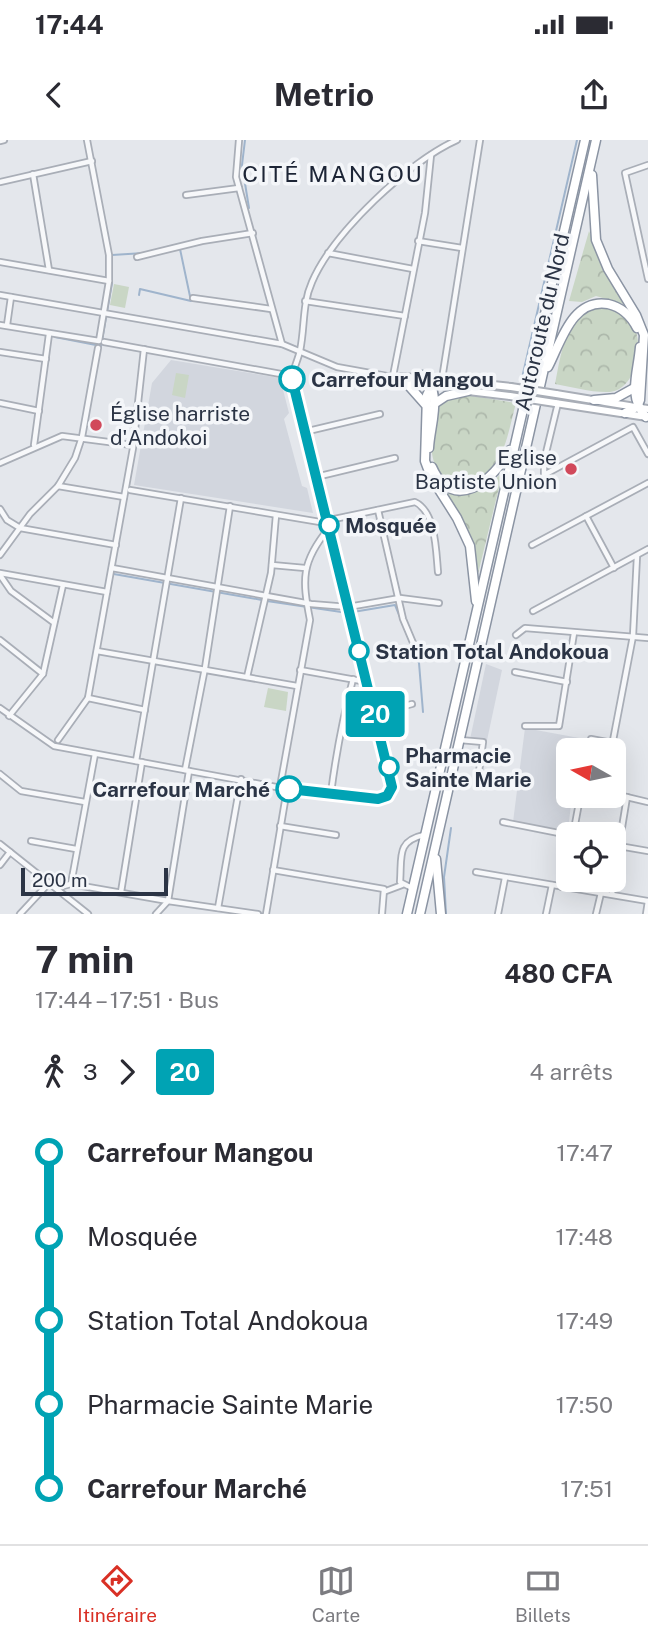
<!DOCTYPE html>
<html lang="fr">
<meta charset="utf-8">
<style>
:root{--surface:#fff;--page:#f7f7f7;--text:#2b2b33;--muted:#7c7c81;--line:#e1e1e2;--accent:#d93025}
body{margin:0;font-family:"Public Sans",sans-serif;background:var(--page);color:var(--text);height:100vh;display:flex;flex-direction:column;font-size:26px;white-space:nowrap}
*{box-sizing:border-box;margin:0}
p{font-size:23px;color:var(--muted)}
.icon{flex:none;width:38px;height:38px;fill:none;stroke:currentColor;stroke-width:2;stroke-linecap:round;stroke-linejoin:round}
.map{position:relative;height:774px;overflow:hidden}
.side{display:flex;flex-direction:column;background:var(--surface);flex:1}
.side>*{flex:none}
.badge{padding:0 14px;border-radius:5px;font-size:24px;line-height:46px}
.needle{width:46px;rotate:279deg}
.controls{position:absolute;left:556px;top:598px;display:grid;gap:14px}
.controls a{display:grid;place-items:center;width:70px;height:70px;border-radius:10px;background:var(--surface);box-shadow:0 7px 28px #0002;font-size:35px}
.scale{position:absolute;left:21px;bottom:18px;width:147px;box-sizing:border-box;padding-left:7px;border:4px solid #2b3445;border-top:0;font-size:19px;line-height:24px;white-space:nowrap;color:#2b3445;-webkit-text-stroke:5px #f4f6f9;paint-order:stroke}
.map>.badge{position:absolute;translate:-50% -50%;box-shadow:0 0 0 4px #fff}
.legs{display:flex;align-items:center;gap:10px;height:77px;padding:0 35px;font-size:23px}
.legs p{margin-inline-start:auto}
.summary{display:flex;align-items:center;justify-content:space-between;height:119px;padding:0 35px}
h1{font-size:38px;font-weight:700;line-height:52px}
ul{padding:0 35px;list-style:none}
li{display:flex;align-items:center;gap:24px;height:84px;font-size:26px}
li i{display:grid;place-items:center;width:10px;height:100%;margin:0 9px;background:currentColor}
li i::after{content:'';width:18px;height:18px;margin:-9px;border:5px solid;border-radius:50%;background:var(--surface)}
li p{margin-inline-start:auto}
li:first-child i{background:linear-gradient(#0000 50%,currentColor 0)}
li:last-child i{background:linear-gradient(currentColor 50%,#0000 0)}
.status{display:flex;justify-content:space-between;align-items:center;height:49px;padding:0 35px;background:var(--surface);direction:ltr}
.status svg{height:19px;fill:currentColor}
header{display:flex;justify-content:space-between;align-items:center;height:91px;padding:0 35px;background:var(--surface);font-size:32px;font-weight:700}
.tabs{display:flex;justify-content:space-around;align-items:center;height:98px;border-top:2px solid var(--line);background:var(--surface);font-size:19px;color:var(--muted)}
.tabs a{display:grid;justify-items:center;gap:4px}
.tabs .selected{color:var(--accent)}
.map>svg:first-child{display:block}
.built{fill:#d2d6de}
.green{fill:#c9d6c5}
.forest{fill:url(#forest-crowns)}
.lines{fill:none;stroke-linecap:round;stroke-linejoin:round}
.stream{stroke:#9fb4cc;stroke-width:2}
.minor-casing{stroke:#a9aeb7;stroke-width:8}
.secondary-casing{stroke:#a9aeb7;stroke-width:10}
.motorway-casing{stroke:#8b94a3;stroke-width:11}
.minor{stroke:#f7f8fa;stroke-width:4.5}
.secondary{stroke:#fff;stroke-width:6}
.motorway{stroke:#fff;stroke-width:8}
.secondary-bridge-casing{stroke:#a9aeb7;stroke-width:10;stroke-linecap:butt}
.secondary-bridge{stroke:#fff;stroke-width:6}
.line-1-casing{stroke:#fff;stroke-width:16}
.line-1{stroke:#00a3b4;stroke-width:10}
.stop-1-dot{fill:#fff;stroke:#00a3b4;stroke-width:3.5}
.poi-dot{fill:#d1495b;stroke:#f4f6f9;stroke-width:2.5}
.labels{text-anchor:middle;dominant-baseline:central;stroke-width:7;stroke-linejoin:round;paint-order:stroke}
.street-label{font-size:21px;fill:#2b3445;stroke:#f4f6f9}
.stop-label{font-size:21px;font-weight:bold;fill:#2b3445;stroke:#f4f6f9;text-anchor:start}
.poi-label{font-size:21px;fill:#2b3445;stroke:#f4f6f9;text-anchor:start}
.neighbourhood-label{font-size:23px;letter-spacing:2px;fill:#1d2536;stroke:#f4f6f9}
</style>
<div class="status"><b>17:44</b><svg viewBox="0 0 49 12"><path d="M0 12V9h3v3zM5 12V6h3v6zM10 12V3h3v9zM15 12V0h3v12zM26 1h20v11H26zM47 4h2v5h-2z"/></svg></div>
<header><svg class="icon" aria-label="back" viewBox="0 0 24 24"><path d="M15 5l-7 7 7 7"/></svg>Metrio<svg class="icon" aria-label="share" viewBox="0 0 24 24"><path d="M12 15V3M7 8l5-5 5 5M5 13v7h14v-7"/></svg></header>
<div class="map">
<svg width="648" height="774" viewBox="0 0 648 774">
<defs>
<pattern id="forest-crowns" width="20" height="18" patternUnits="userSpaceOnUse" patternTransform="scale(1.75)"><rect width="20" height="18" fill="#c9d6c5"/><path d="M2 6a3 3 0 1 1 6 0M12 15a3 3 0 1 1 6 0" fill="none" stroke="#adb8ab"/></pattern>
</defs>
<rect width="100%" height="100%" fill="#e4e7ec"/>
<g class="built">
<polygon points="171,220 280,238 289,273 284,279 302,346 307,348 313,373 134,345 152,243"/>
<polygon points="486,524 502,530 486,605 469,604"/>
<polygon points="525,588 590,600 586,611 569,611 569,656 572,656 568,690 513,682"/>
</g>
<g class="green">
<polygon points="114,144 129,147 125,168 110,165"/>
<polygon points="176,233 189,235 185,258 172,255"/>
<polygon points="268,548 288,552 286,571 264,567"/>
</g>
<g class="forest">
<polygon points="589,91 606,129 627,165 596,156 582,162 569,161"/>
<path d="M589 167H614C621 173 630 179 634 187 644 206 636 249 610 252 592 253 573 247 555 244 562 209 563 192 589 167Z"/>
<path d="M467 255 516 263C506 300 503 341 457 345 421 328 432 297 438 265L447 258Z"/>
<path d="M503 331 478 434C473 401 462 378 444 350 470 358 486 351 503 331Z"/>
</g>
<g class="lines">
<g class="stream">
<polyline points="245,0 242,25 249,68 246,70"/>
<polyline points="229,99 247,96"/>
<polyline points="139,155 140,149 191,161 180,109"/>
<polyline points="55,197 101,206 112,143 112,115 144,113"/>
<polyline points="522,238 577,0"/>
<polyline points="108,433 262,460"/>
<polyline points="267,461 348,473"/>
<polyline points="353,472 395,465 419,523 423,572"/>
<polyline points="446,774 444,737 451,688"/>
</g>
<defs>
<g id="minor">
<polyline points="239,0 236,37 282,204"/>
<polyline points="0,1 4,0"/>
<polyline points="648,25 625,33 648,139"/>
<polyline points="33,34 49,130"/>
<polyline points="0,42 92,21"/>
<polyline points="186,55 239,48"/>
<polyline points="418,101 462,108"/>
<polyline points="328,113 413,129"/>
<polyline points="137,117 202,101 253,93"/>
<polyline points="0,122 109,141"/>
<polyline points="0,155 282,204 337,227 464,250"/>
<polyline points="193,158 271,169"/>
<polyline points="305,161 405,176"/>
<polyline points="0,185 99,201 109,141 109,115 87,0"/>
<polyline points="7,185 11,157"/>
<polyline points="104,202 292,236"/>
<polyline points="0,212 46,219"/>
<polyline points="393,236 425,73 431,15"/>
<polyline points="401,236 444,239"/>
<polyline points="442,239 480,0"/>
<polyline points="0,263 39,271"/>
<polyline points="558,263 544,321 544,335 633,287 648,314"/>
<polyline points="304,292 380,274"/>
<polyline points="34,305 49,194"/>
<polyline points="0,323 62,296 132,305"/>
<polyline points="316,337 395,318"/>
<polyline points="58,346 124,357"/>
<path d="M130 350 320 382 415 362C436 372 436 411 438 432"/>
<polyline points="0,369 7,380 20,388 116,405"/>
<polyline points="378,370 403,479 419,517"/>
<polyline points="586,376 614,428"/>
<polyline points="532,405 648,343"/>
<polyline points="0,415 30,374 58,346 75,318 82,297 98,208"/>
<polyline points="272,425 305,428"/>
<polyline points="112,428 311,464 348,467 400,458 439,463"/>
<polyline points="0,433 107,452"/>
<polyline points="0,435 11,451 53,482"/>
<polyline points="533,471 648,409"/>
<polyline points="516,495 525,488 648,498"/>
<polyline points="0,500 43,534"/>
<polyline points="97,511 297,546"/>
<polyline points="300,530 367,542"/>
<polyline points="515,532 567,542"/>
<polyline points="247,537 271,433 276,375"/>
<polyline points="88,558 145,570"/>
<path d="M0 568 54 606 287 649 378 659 390 653 392 640 292 236C294 228 298 219 300 211 305 187 302 164 312 142 333 93 409 21 457 0"/>
<polyline points="375,574 412,564"/>
<polyline points="9,576 43,534 63,445"/>
<polyline points="525,586 559,586 574,493"/>
<polyline points="591,599 612,603"/>
<polyline points="58,600 88,558 133,308 144,209"/>
<polyline points="460,600 483,602 477,646"/>
<polyline points="611,611 633,496 637,416"/>
<polyline points="136,621 181,358"/>
<polyline points="185,630 205,528 230,366"/>
<polyline points="0,634 21,651 85,662"/>
<path d="M280 647 310 480C302 439 301 422 329 388"/>
<path d="M331 653C336 614 343 577 353 539"/>
<polyline points="614,654 648,662"/>
<polyline points="503,682 569,695"/>
<polyline points="280,686 336,695"/>
<polyline points="573,695 579,663 586,656"/>
<polyline points="31,701 76,709"/>
<polyline points="0,704 88,774"/>
<polyline points="619,706 648,711"/>
<polyline points="0,725 10,712"/>
<polyline points="273,730 384,749 382,774"/>
<polyline points="476,732 648,761"/>
<polyline points="614,736 627,657"/>
<polyline points="71,744 95,614"/>
<polyline points="562,747 569,714"/>
<polyline points="56,748 71,744 168,761 189,631"/>
<path d="M412 748 400 742C402 717 396 701 424 695"/>
<polyline points="386,751 402,745"/>
<polyline points="121,752 142,622"/>
<polyline points="612,754 614,740"/>
<polyline points="218,768 241,639"/>
<polyline points="20,774 49,743"/>
<polyline points="156,774 168,761 258,774"/>
<polyline points="266,774 287,649"/>
<polyline points="498,774 505,738"/>
<polyline points="546,774 552,745"/>
<polyline points="596,774 601,753"/>
<polyline points="646,774 648,761"/>
</g>
<g id="secondary">
<polyline points="446,240 511,247"/>
<polyline points="468,251 510,256"/>
<polyline points="556,254 648,269"/>
<polyline points="555,263 647,277"/>
</g>
<g id="motorway">
<polyline points="592,35 596,100 608,129 636,175 644,195 640,260 637,267 625,273"/>
<path d="M640 207C638 233 627 256 646 277"/>
<path d="M548 227C561 202 572 158 608 164 621 167 631 176 637 188"/>
<path d="M422 235C444 251 430 285 429 308"/>
<polyline points="402,238 425,264"/>
<polyline points="446,240 432,245 427,255 425,321 431,337 457,378 470,406 476,461"/>
<polyline points="594,260 616,258 634,248"/>
<polyline points="434,264 446,256 468,251"/>
<path d="M432 327C453 375 494 340 510 310"/>
<polyline points="436,719 441,774"/>
<polyline points="407,774 585,0"/>
<polyline points="420,774 596,0"/>
</g>
</defs>
<use href="#minor" class="minor-casing"/>
<use href="#secondary" class="secondary-casing"/>
<use href="#motorway" class="motorway-casing"/>
<use href="#minor" class="minor"/>
<use href="#secondary" class="secondary"/>
<use href="#motorway" class="motorway"/>
<defs>
<g id="secondary-bridge">
<polyline points="511,247 556,254"/>
<polyline points="510,256 555,263"/>
</g>
</defs>
<use href="#secondary-bridge" class="secondary-bridge-casing"/>
<use href="#secondary-bridge" class="secondary-bridge"/>
</g>
<g class="lines">
<defs>
<polyline id="line-1" points="289,649 378,659 387,656 392,647 292,239"/>
</defs>
<use href="#line-1" class="line-1-casing"/>
<use href="#line-1" class="line-1"/>
</g>
<g class="stop-1-dot">
<circle cx="292" cy="239" r="12"/>
<circle cx="329" cy="385" r="9"/>
<circle cx="359" cy="511" r="9"/>
<circle cx="389" cy="627" r="9"/>
<circle cx="289" cy="649" r="12"/>
</g>
<g class="poi-dot">
<circle cx="96" cy="285" r="7"/>
<circle cx="571" cy="329" r="7"/>
</g>
<g class="labels">
<g class="street-label">
<text transform="translate(542 182) rotate(-77)">Autoroute du Nord</text>
</g>
<g class="stop-label">
<text x="311" y="239">Carrefour Mangou</text>
<text x="345" y="385">Mosquée</text>
<text x="375" y="511">Station Total Andokoua</text>
<text x="405" y="615">Pharmacie<tspan x="405" dy="24">Sainte Marie</tspan></text>
<text x="270" y="649" text-anchor="end">Carrefour Marché</text>
</g>
<g class="poi-label">
<text x="110" y="273">Église harriste<tspan x="110" dy="24">d'Andokoi</tspan></text>
<text x="557" y="317" text-anchor="end">Eglise<tspan x="557" dy="24">Baptiste Union</tspan></text>
</g>
<g class="neighbourhood-label">
<text x="333" y="33">CITÉ MANGOU</text>
</g>
</g>
</svg>
<div class="controls">
<a><svg class="needle" viewBox="-14 -14 28 28"><path d="M0-13l5 13h-10z" fill="#e53935"/><path d="M0 13l5-13h-10z" fill="#7c7c81"/></svg></a>
<a><svg class="icon" aria-label="locate" viewBox="0 0 24 24"><circle cx="12" cy="12" r="6"/><path d="M12 2v4M12 18v4M2 12h4M18 12h4"/></svg></a>
</div>
<div class="scale">200 m</div>
<b class="badge" style="left:375px;top:574px;background:#00a3b4;color:#fff">20</b>
</div>
<section class="side">
<div class="summary"><div><h1>7 min</h1><p>17:44 – 17:51 · Bus</p></div><b>480 CFA</b></div>
<div class="legs"><svg class="icon" aria-label="walk" viewBox="0 0 24 24"><circle cx="13" cy="4" r="2"/><path d="M13 8l-2 6 4 7M11 14l-3 7M7 12l3-4h3l4 4"/></svg>3<svg class="icon" aria-label="forward" viewBox="0 0 24 24"><path d="M9 5l7 7-7 7"/></svg><b class="badge" style="background:#00a3b4;color:#fff">20</b><p>4 arrêts</p></div>
<ul>
<li><i style="color:#00a3b4"></i><b>Carrefour Mangou</b><p>17:47</p></li>
<li><i style="color:#00a3b4"></i><span>Mosquée</span><p>17:48</p></li>
<li><i style="color:#00a3b4"></i><span>Station Total Andokoua</span><p>17:49</p></li>
<li><i style="color:#00a3b4"></i><span>Pharmacie Sainte Marie</span><p>17:50</p></li>
<li><i style="color:#00a3b4"></i><b>Carrefour Marché</b><p>17:51</p></li>
</ul>
</section>
<nav class="tabs">
<a class="selected"><svg class="icon" aria-label="directions" viewBox="0 0 24 24"><path d="M12 3l9 9-9 9-9-9zM9 14v-3h6M13 9l2 2-2 2"/></svg>Itinéraire</a>
<a><svg class="icon" aria-label="map" viewBox="0 0 24 24"><path d="M3 6l6-2 6 2 6-2v14l-6 2-6-2-6 2zM9 4v14M15 6v14"/></svg>Carte</a>
<a><svg class="icon" aria-label="tickets" viewBox="0 0 24 24"><path d="M3 7h18v10H3zM15 7v10"/></svg>Billets</a>
</nav>
